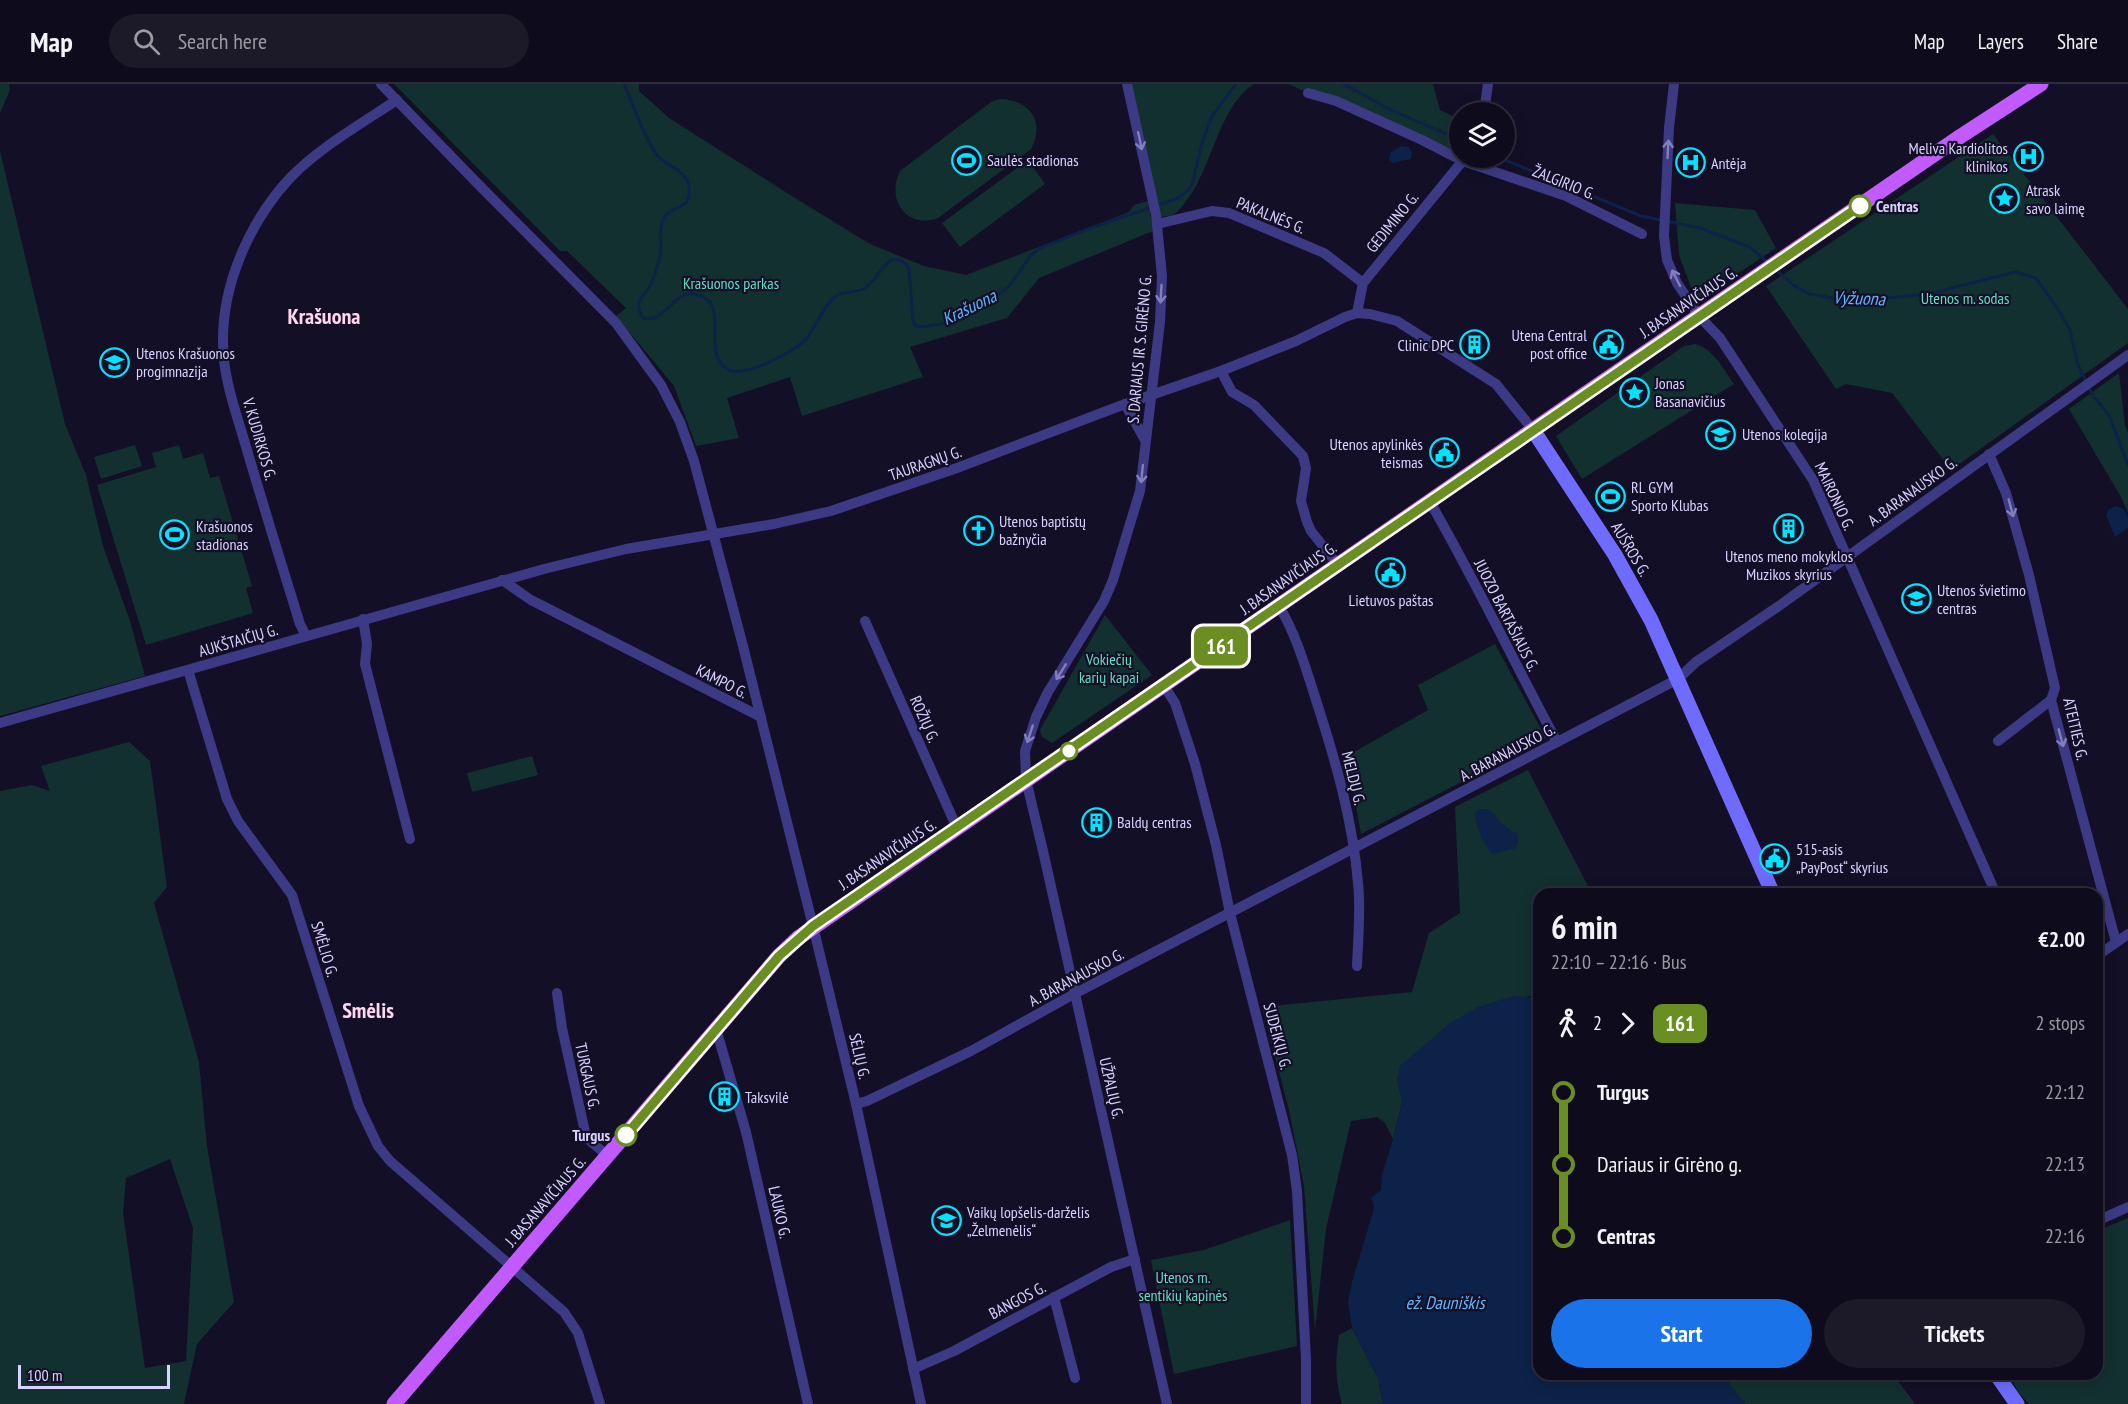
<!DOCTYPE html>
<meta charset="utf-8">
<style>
:root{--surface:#0e0b1c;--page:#1c1929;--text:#f1f3f6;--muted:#9b9ba3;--line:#2e2b3b;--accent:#1a73e8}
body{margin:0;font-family:"PT Sans Narrow",sans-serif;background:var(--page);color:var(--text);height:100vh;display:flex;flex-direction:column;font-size:22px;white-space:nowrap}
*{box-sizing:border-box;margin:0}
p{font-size:20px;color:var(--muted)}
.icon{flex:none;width:33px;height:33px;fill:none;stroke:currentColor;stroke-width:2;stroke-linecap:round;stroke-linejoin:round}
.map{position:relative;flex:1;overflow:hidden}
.drawer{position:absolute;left:1533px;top:804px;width:570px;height:492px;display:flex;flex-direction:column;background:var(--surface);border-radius:18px;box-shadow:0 3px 15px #0003,0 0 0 2px var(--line)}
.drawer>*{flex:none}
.badge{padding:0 12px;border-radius:9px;font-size:21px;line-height:39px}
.controls{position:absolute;left:1449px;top:18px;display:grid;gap:12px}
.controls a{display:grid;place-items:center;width:66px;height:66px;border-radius:50%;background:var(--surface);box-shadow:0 3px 15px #0003,0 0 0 2px var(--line);font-size:30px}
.scale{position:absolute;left:18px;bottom:15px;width:152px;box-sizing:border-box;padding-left:6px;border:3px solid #d9d4ff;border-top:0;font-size:16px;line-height:21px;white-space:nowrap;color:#d9d4ff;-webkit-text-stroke:4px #130f26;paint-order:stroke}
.map>.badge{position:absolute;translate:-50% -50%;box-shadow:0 0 0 3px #fff}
.legs{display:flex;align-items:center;gap:9px;height:66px;padding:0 18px;font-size:20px}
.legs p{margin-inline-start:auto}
.summary{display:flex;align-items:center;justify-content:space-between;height:102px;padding:0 18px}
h1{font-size:33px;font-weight:700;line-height:45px}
.primary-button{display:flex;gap:12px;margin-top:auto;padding:12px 18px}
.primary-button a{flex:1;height:69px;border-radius:36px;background:var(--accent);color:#fff;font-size:24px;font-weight:700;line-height:69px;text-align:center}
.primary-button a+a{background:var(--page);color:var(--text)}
ul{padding:0 18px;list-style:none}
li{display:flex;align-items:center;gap:21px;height:72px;font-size:22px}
li i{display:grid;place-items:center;width:9px;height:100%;margin:0 8px;background:currentColor}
li i::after{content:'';width:15px;height:15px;margin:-8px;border:4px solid;border-radius:50%;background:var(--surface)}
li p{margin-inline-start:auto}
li:first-child i{background:linear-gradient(#0000 50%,currentColor 0)}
li:last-child i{background:linear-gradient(currentColor 50%,#0000 0)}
header{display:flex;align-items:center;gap:36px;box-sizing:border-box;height:84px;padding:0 30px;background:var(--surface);border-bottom:2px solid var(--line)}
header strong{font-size:28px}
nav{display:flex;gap:33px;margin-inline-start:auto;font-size:21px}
.search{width:420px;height:54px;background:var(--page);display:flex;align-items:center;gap:15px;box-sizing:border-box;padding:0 21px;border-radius:33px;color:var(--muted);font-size:22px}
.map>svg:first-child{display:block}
.green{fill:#12302f;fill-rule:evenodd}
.water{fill:#0c2248}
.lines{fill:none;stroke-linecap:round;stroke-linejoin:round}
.stream{stroke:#0c2248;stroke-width:3}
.street{stroke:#3d3a85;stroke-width:10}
.secondary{stroke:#6f6bff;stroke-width:15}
.primary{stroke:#c25bff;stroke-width:15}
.oneway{stroke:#837fbc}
.line-1-casing{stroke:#fff;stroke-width:14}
.line-1{stroke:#6b8e23;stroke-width:9}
.stop-1-dot{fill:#fff;stroke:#6b8e23;stroke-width:3}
.labels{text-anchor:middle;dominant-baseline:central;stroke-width:4.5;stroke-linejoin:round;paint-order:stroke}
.poi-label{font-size:16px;fill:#d9d4ff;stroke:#130f26;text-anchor:start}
.street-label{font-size:16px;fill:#d9d4ff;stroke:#130f26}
.stop-label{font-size:16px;font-weight:bold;fill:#d9d4ff;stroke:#130f26;text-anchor:start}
.park-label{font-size:16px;fill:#5fe0c0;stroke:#130f26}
.water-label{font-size:18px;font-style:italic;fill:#62b6ff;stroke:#130f26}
.district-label{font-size:22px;font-weight:bold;fill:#ffd6f0;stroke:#130f26}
</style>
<header>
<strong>Map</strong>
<div class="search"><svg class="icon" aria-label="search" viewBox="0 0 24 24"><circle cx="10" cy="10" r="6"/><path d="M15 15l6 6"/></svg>Search here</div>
<nav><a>Map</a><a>Layers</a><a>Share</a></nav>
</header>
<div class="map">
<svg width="2128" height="1320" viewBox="0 0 2128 1320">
<rect width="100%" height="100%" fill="#130f26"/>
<g class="green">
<polygon points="0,0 9,0 10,6 0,29"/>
<polygon points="394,0 639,0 639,7 669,34 795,114 870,160 924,182 966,191 1129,128 1134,121 1148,117 1153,147 1039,194 1007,234 910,263 923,293 802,332 790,293 727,314 739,354 696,362 674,302 616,232 626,224 567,167 560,167"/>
<path d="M1130 0H1254C1220 20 1211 86 1187 116 1183 121 1179 127 1174 130 1170 132 1165 132 1161 133Z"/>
<polygon points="1289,0 1433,0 1440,26 1459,35 1458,68 1308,9"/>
<path d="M999 15C1029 15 1046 38 1031 65L938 134C906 146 886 115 900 87L991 18Z"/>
<polygon points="1993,50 2128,225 2128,259 1951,386 1892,309 1846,300 1836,305 1766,202"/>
<polygon points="0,67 65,340 86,391 103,462 130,537 145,592 0,632"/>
<polygon points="1028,76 1045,100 960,163 942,139"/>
<polygon points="1675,119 1755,126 1776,164 1696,217 1679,171"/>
<path d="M1695 260C1714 265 1723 285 1734 300L1582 395 1556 352 1684 262Z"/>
<polygon points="2119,289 2125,341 2128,349 2128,429 2121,413 2069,325"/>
<polygon points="135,361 142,382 101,395 94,373"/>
<polygon points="179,361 183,375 203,369 210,394 219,392 252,502 246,504 253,529 146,561 97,401 156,383 152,369"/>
<polygon points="1105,531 1152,591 1052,659 1042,653 1040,646"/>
<polygon points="1495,560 1546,654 1361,750 1347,672 1428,626 1418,601"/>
<path d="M129 658 150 677 167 803 154 819 199 978 207 1062 234 1218 197 1260 184 1320H0V707L32 701 50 707 41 682ZM170 1075 193 1144 186 1277 145 1284 123 1129 126 1094Z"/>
<polygon points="532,672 538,691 472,708 467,689"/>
<polygon points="1528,686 1592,810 1539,810 1539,914 1528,912 1397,994 1402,1018 1393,1055 1385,1039 1377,1033 1351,1037 1326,1145 1315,1246 1304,1102 1289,1026 1262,923 1412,908 1429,849 1460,829 1455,723"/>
<polygon points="2128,1134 2128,1320 2029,1320 2018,1308 2009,1290 2097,1290 2097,1147"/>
<polygon points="1290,1136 1297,1262 1174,1290 1151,1176 1204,1166"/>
<path d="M1352 1244 1378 1294 1383 1320H1342C1335 1297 1335 1274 1339 1251Z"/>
<polygon points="1724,1290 1893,1290 1915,1320 1745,1320 1729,1300"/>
</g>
<g class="water">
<polygon points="1401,62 1409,63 1412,69 1411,75 1392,79 1389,76 1391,68"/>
<polygon points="2116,422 2124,425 2128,434 2128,444 2115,453 2106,431 2109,425"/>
<path d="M1480 725H1489L1502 740 1517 750 1518 757 1516 764 1493 770C1483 762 1475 741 1475 729Z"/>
<polygon points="1513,912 1539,914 1539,1290 1724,1290 1729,1300 1745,1320 1383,1320 1378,1294 1352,1244 1348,1218 1352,1198 1374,1124 1374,1121 1371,1114 1381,1106 1382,1091 1393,1055 1402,1018 1397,994 1400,982 1450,939 1478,923"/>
</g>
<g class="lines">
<g class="stream">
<path d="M624 0C633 20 644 54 657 71 666 82 687 87 689 102 692 126 676 120 666 131 656 143 664 162 659 176 657 183 655 191 652 198 646 213 631 214 643 234 665 240 673 207 694 210 735 217 697 269 729 286 745 294 796 267 807 254 816 243 825 219 836 212 843 207 854 209 863 205 875 199 880 184 891 176 901 175 905 177 909 185L913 236 915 241 920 243 942 240 1002 208 1011 200 1031 171 1040 164 1088 145 1178 114 1187 107 1192 101 1202 59 1212 32 1236 0"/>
<polyline points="1344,0 1389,25 1460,56"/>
<polyline points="1500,74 1641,132 1700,144 1750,163 1767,178"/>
<polyline points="1774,184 1792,200 1809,210 1838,215 1867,216 1928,210 2015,188 2036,194 2059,227 2070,246 2078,281 2093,312 2109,331 2128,381"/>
</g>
<g class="street">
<polyline points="381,0 476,98 616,239 661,301 680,338 694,377 743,562 813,842 856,1020 921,1320"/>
<polyline points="1127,0 1156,131 1162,192 1160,238 1140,407 1113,496 1104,517 1048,608 1036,633 1025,667 1026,696 1043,767 1167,1320"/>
<polyline points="1674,0 1669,44 1664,152 1667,176 1677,199 1699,232 1720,254 1813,396 1996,810"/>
<polyline points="1308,9 1336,17 1422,56 1463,77 1566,112 1642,150"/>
<polyline points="1484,28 1488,0"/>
<polyline points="1157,140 1212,127 1229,129 1324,169 1363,199"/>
<polyline points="1357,229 1363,199 1465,74"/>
<polyline points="1221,287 1232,308 1254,321 1303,372 1306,384 1301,417 1307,438 1311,447 1338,481"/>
<polyline points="1125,320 1145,356"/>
<polyline points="1989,370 2006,409 2029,491 2055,604 2051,616 2116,858"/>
<path d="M1430 418C1475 496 1514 578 1557 658"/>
<polyline points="502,496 531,516 761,633"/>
<path d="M1279 522C1296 550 1306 585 1316 616 1335 675 1353 737 1358 799 1361 826 1358 855 1357 882"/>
<polyline points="363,535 367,560 365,580 410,755"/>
<polyline points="865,537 957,744"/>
<path d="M306 552 300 540C282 482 264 424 247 366 237 331 223 295 223 259 222 200 250 137 290 94 319 64 362 39 397 16"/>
<polyline points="188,586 227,715 238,737 292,811 359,1022 378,1062 390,1077 564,1228 578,1249 600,1320"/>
<polyline points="1164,602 1175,619 1195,680 1216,761 1230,829 1292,1071 1297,1107 1306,1275 1306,1320"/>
<polyline points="0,639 544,485 626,465 774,440 831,427 957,384 1125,320 1221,287 1296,257 1345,233 1357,229 1370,230 1397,237 1496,300 1533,346"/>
<polyline points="1998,657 2051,616"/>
<polyline points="2097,872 2128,850"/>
<polyline points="557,909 562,944 585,1048 589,1056 608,1072"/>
<polyline points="716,945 746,1048 808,1320"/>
<polyline points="856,1020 867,1017 971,967 1074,910 1678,595 1696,578 1779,522 2128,271"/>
<polyline points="2097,1137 2128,1123"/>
<polyline points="1054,1213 1075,1294"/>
<polyline points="913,1285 954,1267 1111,1183 1135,1175"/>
</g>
<g class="secondary">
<polyline points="1533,346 1615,471 1651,536 1773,810"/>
<polyline points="1996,1290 2017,1320"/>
</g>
<polyline class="primary" points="394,1320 779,872 798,854 1569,321 1961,52 2041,0"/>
</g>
<defs><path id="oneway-shaft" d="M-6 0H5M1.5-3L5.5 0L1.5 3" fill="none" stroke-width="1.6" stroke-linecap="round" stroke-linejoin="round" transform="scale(1.5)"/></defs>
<g class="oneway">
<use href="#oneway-shaft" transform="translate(1140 57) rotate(78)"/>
<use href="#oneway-shaft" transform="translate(1668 65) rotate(-87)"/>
<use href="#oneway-shaft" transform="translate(1676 194) rotate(-117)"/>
<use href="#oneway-shaft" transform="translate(1161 210) rotate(93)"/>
<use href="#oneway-shaft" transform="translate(1142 390) rotate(96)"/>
<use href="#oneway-shaft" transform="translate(2011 424) rotate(75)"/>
<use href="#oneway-shaft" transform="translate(1061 588) rotate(122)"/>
<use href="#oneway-shaft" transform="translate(1030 650) rotate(108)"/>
<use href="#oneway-shaft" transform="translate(2061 654) rotate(75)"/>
</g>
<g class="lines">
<defs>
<polyline id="line-1" points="626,1051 779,872 813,842 1860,122"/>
</defs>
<use href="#line-1" class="line-1-casing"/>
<use href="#line-1" class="line-1"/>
</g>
<defs>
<symbol id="hospital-ring" viewBox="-11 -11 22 22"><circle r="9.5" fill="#130f26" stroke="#00e5ff" stroke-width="1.5"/><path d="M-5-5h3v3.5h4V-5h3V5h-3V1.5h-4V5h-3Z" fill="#00e5ff"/></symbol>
<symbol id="stadium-ring" viewBox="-11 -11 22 22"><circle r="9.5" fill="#130f26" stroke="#00e5ff" stroke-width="1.5"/><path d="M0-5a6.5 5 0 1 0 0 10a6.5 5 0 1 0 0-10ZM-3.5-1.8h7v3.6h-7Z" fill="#00e5ff"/></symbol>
<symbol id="sight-ring" viewBox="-11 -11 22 22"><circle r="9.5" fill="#130f26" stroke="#00e5ff" stroke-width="1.5"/><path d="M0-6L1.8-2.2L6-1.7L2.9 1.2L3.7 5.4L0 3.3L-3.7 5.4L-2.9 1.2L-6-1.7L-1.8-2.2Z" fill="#00e5ff"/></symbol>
<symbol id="civic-ring" viewBox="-11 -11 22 22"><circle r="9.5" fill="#130f26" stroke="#00e5ff" stroke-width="1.5"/><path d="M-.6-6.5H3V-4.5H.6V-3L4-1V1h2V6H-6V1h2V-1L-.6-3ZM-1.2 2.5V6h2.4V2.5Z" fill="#00e5ff"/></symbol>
<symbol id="building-ring" viewBox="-11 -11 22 22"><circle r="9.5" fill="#130f26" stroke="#00e5ff" stroke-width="1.5"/><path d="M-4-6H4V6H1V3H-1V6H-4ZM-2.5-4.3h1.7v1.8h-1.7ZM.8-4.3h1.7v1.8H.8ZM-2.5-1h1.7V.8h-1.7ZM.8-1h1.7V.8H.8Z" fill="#00e5ff"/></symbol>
<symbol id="school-ring" viewBox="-11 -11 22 22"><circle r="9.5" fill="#130f26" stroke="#00e5ff" stroke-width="1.5"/><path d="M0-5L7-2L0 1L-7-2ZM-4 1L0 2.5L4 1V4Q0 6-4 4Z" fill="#00e5ff"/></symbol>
<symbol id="university-ring" viewBox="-11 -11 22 22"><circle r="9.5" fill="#130f26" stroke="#00e5ff" stroke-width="1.5"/><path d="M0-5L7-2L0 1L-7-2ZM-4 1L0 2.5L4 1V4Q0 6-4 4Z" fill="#00e5ff"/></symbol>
<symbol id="church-ring" viewBox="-11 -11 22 22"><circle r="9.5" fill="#130f26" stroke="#00e5ff" stroke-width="1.5"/><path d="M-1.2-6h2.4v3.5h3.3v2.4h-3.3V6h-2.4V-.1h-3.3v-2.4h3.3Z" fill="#00e5ff"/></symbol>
</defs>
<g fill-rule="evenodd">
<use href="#hospital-ring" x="2012" y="56" width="33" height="33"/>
<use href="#stadium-ring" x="950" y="60" width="33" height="33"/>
<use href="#hospital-ring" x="1674" y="62" width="33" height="33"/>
<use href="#sight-ring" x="1988" y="98" width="33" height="33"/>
<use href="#civic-ring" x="1592" y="244" width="33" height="33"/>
<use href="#building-ring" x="1458" y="244" width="33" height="33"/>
<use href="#school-ring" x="98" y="262" width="33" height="33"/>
<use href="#sight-ring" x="1618" y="292" width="33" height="33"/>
<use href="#university-ring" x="1704" y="334" width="33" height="33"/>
<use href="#civic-ring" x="1428" y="352" width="33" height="33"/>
<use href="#stadium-ring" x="1594" y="396" width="33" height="33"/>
<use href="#building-ring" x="1772" y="428" width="33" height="33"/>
<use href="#church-ring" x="962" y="430" width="33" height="33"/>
<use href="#stadium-ring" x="158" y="434" width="33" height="33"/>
<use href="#civic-ring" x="1374" y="472" width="33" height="33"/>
<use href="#school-ring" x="1900" y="498" width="33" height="33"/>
<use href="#building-ring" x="1080" y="722" width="33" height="33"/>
<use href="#civic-ring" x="1758" y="758" width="33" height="33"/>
<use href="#building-ring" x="708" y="996" width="33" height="33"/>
<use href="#school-ring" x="930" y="1120" width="33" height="33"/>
</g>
<g class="stop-1-dot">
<circle cx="1860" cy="122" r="10"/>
<circle cx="1069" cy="667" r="8"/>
<circle cx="626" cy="1051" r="10"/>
</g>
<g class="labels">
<g class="poi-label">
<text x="2008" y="64" text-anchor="end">Meliva Kardiolitos<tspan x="2008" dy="18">klinikos</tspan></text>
<text x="987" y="76">Saulės stadionas</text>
<text x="1711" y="79">Antėja</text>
<text x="2026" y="106">Atrask<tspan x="2026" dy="18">savo laimę</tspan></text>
<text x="1587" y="251" text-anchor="end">Utena Central<tspan x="1587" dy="18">post office</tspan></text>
<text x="1454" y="261" text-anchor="end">Clinic DPC</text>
<text x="136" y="269">Utenos Krašuonos<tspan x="136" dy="18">progimnazija</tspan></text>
<text x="1655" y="299">Jonas<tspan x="1655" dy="18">Basanavičius</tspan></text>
<text x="1742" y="350">Utenos kolegija</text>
<text x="1423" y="360" text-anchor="end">Utenos apylinkės<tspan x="1423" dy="18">teismas</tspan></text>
<text x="1631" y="403">RL GYM<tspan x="1631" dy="18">Sporto Klubas</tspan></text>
<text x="999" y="437">Utenos baptistų<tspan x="999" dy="18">bažnyčia</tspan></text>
<text x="196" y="442">Krašuonos<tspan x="196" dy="18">stadionas</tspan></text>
<text x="1789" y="472" text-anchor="middle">Utenos meno mokyklos<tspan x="1789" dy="18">Muzikos skyrius</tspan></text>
<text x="1937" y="506">Utenos švietimo<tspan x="1937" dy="18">centras</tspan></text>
<text x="1391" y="516" text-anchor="middle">Lietuvos paštas</text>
<text x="1117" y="738">Baldų centras</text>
<text x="1796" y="765">515-asis<tspan x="1796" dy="18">„PayPost“ skyrius</tspan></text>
<text x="745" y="1013">Taksvilė</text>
<text x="967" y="1128">Vaikų lopšelis-darželis<tspan x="967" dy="18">„Želmenėlis“</tspan></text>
</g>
<g class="street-label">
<text transform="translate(1564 98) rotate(22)">ŽALGIRIO G.</text>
<text transform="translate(1271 131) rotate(22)">PAKALNĖS G.</text>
<text transform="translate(1392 138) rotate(-51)">GEDIMINO G.</text>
<text transform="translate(1688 218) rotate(-34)">J. BASANAVIČIAUS G.</text>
<text transform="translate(1139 265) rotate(-85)">S. DARIAUS IR S. GIRĖNO G.</text>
<text transform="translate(260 355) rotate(74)">V. KUDIRKOS G.</text>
<text transform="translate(925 379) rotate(-19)">TAURAGNŲ G.</text>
<text transform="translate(1912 407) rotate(-36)">A. BARANAUSKO G.</text>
<text transform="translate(1835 412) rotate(65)">MAIRONIO G.</text>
<text transform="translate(1631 465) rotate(59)">AUŠROS G.</text>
<text transform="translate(1288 494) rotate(-35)">J. BASANAVIČIAUS G.</text>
<text transform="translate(1507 531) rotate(63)">JUOZO BARTAŠIAUS G.</text>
<text transform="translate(238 556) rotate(-16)">AUKŠTAIČIŲ G.</text>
<text transform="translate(722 597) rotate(27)">KAMPO G.</text>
<text transform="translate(925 635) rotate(66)">ROŽIŲ G.</text>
<text transform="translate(2076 645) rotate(77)">ATEITIES G.</text>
<text transform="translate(1507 668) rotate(-28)">A. BARANAUSKO G.</text>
<text transform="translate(1354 694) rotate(76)">MELDŲ G.</text>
<text transform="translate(887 770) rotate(-34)">J. BASANAVIČIAUS G.</text>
<text transform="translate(325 865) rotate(73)">SMĖLIO G.</text>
<text transform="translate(1076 893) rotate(-28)">A. BARANAUSKO G.</text>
<text transform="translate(1278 952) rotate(75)">SUDEIKIŲ G.</text>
<text transform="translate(860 972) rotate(77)">SĖLIŲ G.</text>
<text transform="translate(588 992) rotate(78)">TURGAUS G.</text>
<text transform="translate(1112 1004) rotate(77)">UŽPALIŲ G.</text>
<text transform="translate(545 1117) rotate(-49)">J. BASANAVIČIAUS G.</text>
<text transform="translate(780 1128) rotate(77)">LAUKO G.</text>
<text transform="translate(1017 1216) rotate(-28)">BANGOS G.</text>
</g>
<g class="stop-label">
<text x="1876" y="122">Centras</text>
<text x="610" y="1051" text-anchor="end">Turgus</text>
</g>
<g class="park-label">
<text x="731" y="199">Krašuonos parkas</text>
<text x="1965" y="214">Utenos m. sodas</text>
<text x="1109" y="575">Vokiečių<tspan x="1109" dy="18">karių kapai</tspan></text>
<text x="1183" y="1193">Utenos m.<tspan x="1183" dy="18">sentikių kapinės</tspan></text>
</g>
<g class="water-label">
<text transform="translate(1859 214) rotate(2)">Vyžuona</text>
<text transform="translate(969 223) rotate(-26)">Krašuona</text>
<text x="1445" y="1218">ež. Dauniškis</text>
</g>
<g class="district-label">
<text x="324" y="232">Krašuona</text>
<text x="368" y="926">Smėlis</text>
</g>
</g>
</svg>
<div class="controls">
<a><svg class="icon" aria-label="layers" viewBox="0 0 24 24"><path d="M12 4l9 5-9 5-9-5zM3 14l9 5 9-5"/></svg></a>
</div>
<div class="scale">100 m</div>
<b class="badge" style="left:1221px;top:562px;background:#6b8e23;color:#fff">161</b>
<section class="drawer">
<div class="summary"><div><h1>6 min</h1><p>22:10 – 22:16 · Bus</p></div><b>€2.00</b></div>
<div class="legs"><svg class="icon" aria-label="walk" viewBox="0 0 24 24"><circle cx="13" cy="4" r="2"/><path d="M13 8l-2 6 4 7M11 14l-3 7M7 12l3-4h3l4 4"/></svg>2<svg class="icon" aria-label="forward" viewBox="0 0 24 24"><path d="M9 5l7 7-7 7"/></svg><b class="badge" style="background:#6b8e23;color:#fff">161</b><p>2 stops</p></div>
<ul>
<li><i style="color:#6b8e23"></i><b>Turgus</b><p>22:12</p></li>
<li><i style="color:#6b8e23"></i><span>Dariaus ir Girėno g.</span><p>22:13</p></li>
<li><i style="color:#6b8e23"></i><b>Centras</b><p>22:16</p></li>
</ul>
<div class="primary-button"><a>Start</a><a>Tickets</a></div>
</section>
</div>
